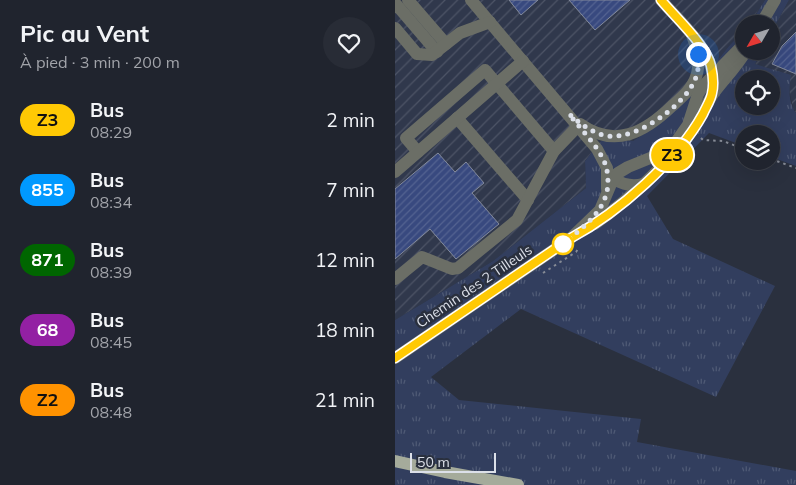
<!DOCTYPE html>
<html lang="fr">
<meta charset="utf-8">
<style>
:root{--surface:#20242e;--page:#282c36;--text:#f1f3f6;--muted:#a2a4aa;--line:#3d414a}
body{margin:0;font-family:Mulish,sans-serif;background:var(--page);color:var(--text);height:100vh;display:flex;flex-direction:column;font-size:19px;white-space:nowrap}
*{box-sizing:border-box;margin:0}
p{font-size:16px;color:var(--muted)}
.icon{flex:none;width:28px;height:28px;fill:none;stroke:currentColor;stroke-width:2;stroke-linecap:round;stroke-linejoin:round}
.map{position:relative;flex:1;overflow:hidden}
.details{display:flex;flex-direction:column;background:var(--surface);width:395px}
.details>*{flex:none}
.badge{padding:0 10px;border-radius:16px;font-size:18px;line-height:32px}
.needle{width:32px;rotate:231deg}
.controls{position:absolute;left:340px;top:15px;display:grid;gap:10px}
.controls a{display:grid;place-items:center;width:45px;height:45px;border-radius:50%;background:var(--surface);box-shadow:0 5px 20px #0002,0 0 0 1px var(--line);font-size:25px}
.scale{position:absolute;left:15px;bottom:12px;width:86px;box-sizing:border-box;padding-left:5px;border:2px solid #dce0e9;border-top:0;font-size:14px;line-height:18px;white-space:nowrap;color:#dce0e9;-webkit-text-stroke:4px #2a303e;paint-order:stroke}
.you{position:absolute;width:25px;height:25px;margin:-12px;border:4px solid #fff;border-radius:50%;background:#1a73e8;box-shadow:0 0 0 8px #1a73e833}
.map>.badge{position:absolute;translate:-50% -50%;box-shadow:0 0 0 2px #fff}
.round{display:grid;place-items:center;flex:none;width:52px;height:52px;border-radius:26px;background:var(--page)}
.headline{display:flex;align-items:center;justify-content:space-between;height:85px;padding:0 20px}
h1{font-size:24px;font-weight:700;line-height:38px}
ul{padding:0;list-style:none}
li{display:flex;align-items:center;gap:15px;height:70px;padding:0 20px}
li div{flex:1}
li b{display:block;font-size:19px}
li em{font-style:normal}
li .badge{min-width:55px;font-weight:700;text-align:center}
main{display:flex;flex:1;min-height:0}
.map>svg:first-child{display:block}
.industrial{fill:url(#industrial-furrows)}
.grass{fill:url(#grass-tufts);fill-rule:evenodd}
.building{fill:url(#building-hatch);stroke:#838a9b}
.lines{fill:none;stroke-linecap:round;stroke-linejoin:round}
.path{stroke:#858a95;stroke-width:2;stroke-dasharray:2.5 4;stroke-linecap:butt}
.minor{stroke:#6b6e66;stroke-width:12}
.major{stroke:#a5ab9b;stroke-width:12}
.line-casing{stroke:#fff;stroke-width:11}
.line{stroke:#ffc904;stroke-width:8}
.walk{stroke:#dce0e9;stroke-width:5;stroke-dasharray:0 9}
.stop-dot{fill:#fff;stroke:#ffc904;stroke-width:2.5}
.labels{text-anchor:middle;dominant-baseline:central;stroke-width:5;stroke-linejoin:round;paint-order:stroke}
.street-label{font-size:14px;fill:#dce0e9;stroke:#2a303e}
</style>
<main>
<section class="details">
<div class="headline"><div><h1>Pic au Vent</h1><p>À pied · 3 min · 200 m</p></div><a class="round"><svg class="icon" aria-label="heart" viewBox="0 0 24 24"><path d="M12 20l-8-8c-3-5 5-10 8-4 3-6 11-1 8 4z"/></svg></a></div>
<ul>
<li><span class="badge" style="background:#ffc904;color:#111">Z3</span><div><b>Bus</b><p>08:29</p></div><em>2 min</em></li>
<li><span class="badge" style="background:#09f;color:#fff">855</span><div><b>Bus</b><p>08:34</p></div><em>7 min</em></li>
<li><span class="badge" style="background:#060;color:#fff">871</span><div><b>Bus</b><p>08:39</p></div><em>12 min</em></li>
<li><span class="badge" style="background:#9320a3;color:#fff">68</span><div><b>Bus</b><p>08:45</p></div><em>18 min</em></li>
<li><span class="badge" style="background:#ff9200;color:#111">Z2</span><div><b>Bus</b><p>08:48</p></div><em>21 min</em></li>
</ul>
</section>
<div class="map">
<svg width="401" height="485" viewBox="0 0 401 485">
<defs>
<pattern id="industrial-furrows" width="10" height="10" patternUnits="userSpaceOnUse" patternTransform="scale(1.25)"><rect width="10" height="10" fill="#30384c"/><path d="M-1 1l2-2M0 10L10 0M9 11l2-2" fill="none" stroke="#4d5466"/></pattern>
<pattern id="grass-tufts" width="24" height="20" patternUnits="userSpaceOnUse" patternTransform="scale(1.25)"><rect width="24" height="20" fill="#323e5e"/><path d="M3 7l-1-3M5 7V3M7 7l1-3M15 17l-1-3M17 17v-4M19 17l1-3" fill="none" stroke="#4f5a75"/></pattern>
<pattern id="building-hatch" width="6" height="6" patternUnits="userSpaceOnUse" patternTransform="scale(1.25)"><rect width="6" height="6" fill="#38497f"/><path d="M-1 1l2-2M0 6l6-6M5 7l2-2" fill="none" stroke="#546391"/></pattern>
</defs>
<rect width="100%" height="100%" fill="#2a303e"/>
<g class="industrial">
<polygon points="0,0 370,0 355,23 349,24 349,30 334,46 292,99 266,123 238,141 206,141 190,161 191,188 98,261 0,320"/>
<polygon points="394,0 401,0 401,113 398,108 394,90 360,64 367,51 376,51 376,33"/>
</g>
<g class="grass">
<polygon points="370,0 394,0 376,33 376,24 355,24"/>
<path d="M349 30V51H367L360 64 396 75C394 88 393 102 401 113V166L376 157V134H349V146L314 133 252 196 278 239 380 286 321 397 126 309 36 377 64 400 246 419 242 442 401 471V485H0V320L98 261 191 188 190 161 206 141H238L266 123 292 99 334 46ZM349 79H376V106H349Z"/>
</g>
<g class="building">
<polygon points="114,0 143,0 126,15"/>
<polygon points="174,0 235,0 200,30"/>
<polygon points="401,32 401,74 377,64 387,46"/>
<polygon points="43,153 60,172 71,162 89,183 77,193 104,224 61,259 35,229 0,259 0,189"/>
</g>
<g class="lines">
<g class="path">
<polyline points="306,138 308,140 328,141 349,149"/>
<polyline points="376,159 401,168"/>
<polyline points="148,273 181,252 183,249"/>
</g>
<g class="minor">
<polyline points="13,0 51,44"/>
<polyline points="76,0 202,149 212,168 212,189"/>
<path d="M266 0C285 22 318 50 318 80"/>
<polyline points="0,3 42,52"/>
<polyline points="366,24 380,0"/>
<polyline points="0,28 22,54 37,55 65,33 95,22"/>
<polyline points="62,118 133,200"/>
<path d="M185 124C220 149 250 132 277 106 286 98 297 89 301 77 306 63 302 49 297 35"/>
<polyline points="23,152 11,138 90,70 159,151"/>
<polyline points="0,172 128,61"/>
<path d="M214 173C221 184 236 187 248 184"/>
<path d="M200 224C234 199 266 171 292 137 303 124 309 108 318 94 329 79 341 68 351 51"/>
<polyline points="0,279 27,257 57,269 63,268 122,220 159,151 183,126"/>
<polyline points="0,358 176,238 205,210 216,184 223,173 233,167 265,154 281,142 293,125 303,94 309,85 349,44"/>
</g>
<polyline class="major" points="0,461 50,472 123,485"/>
</g>
<g class="lines">
<defs>
<path id="line" d="M0 358 176 238C224 212 282 161 308 114 311 107 316 100 317 93 319 85 318 75 316 66 312 46 280 17 266 0"/>
</defs>
<use href="#line" class="line-casing"/>
<use href="#line" class="line"/>
<path class="walk" d="M168 244C188 227 211 212 213 184 213 174 212 166 207 157 199 142 185 128 174 114 186 124 198 134 213 136 242 140 292 104 301 77 304 70 303 62 303 54"/>
</g>
<circle class="stop-dot" cx="168" cy="244" r="10"/>
<g class="labels">
<g class="street-label">
<text transform="translate(79 286) rotate(-34)">Chemin des 2 Tilleuls</text>
</g>
</g>
</svg>
<div class="controls">
<a><svg class="needle" viewBox="-14 -14 28 28"><path d="M0-13l5 13h-10z" fill="#e53935"/><path d="M0 13l5-13h-10z" fill="#a2a4aa"/></svg></a>
<a><svg class="icon" aria-label="locate" viewBox="0 0 24 24"><circle cx="12" cy="12" r="6"/><path d="M12 2v4M12 18v4M2 12h4M18 12h4"/></svg></a>
<a><svg class="icon" aria-label="layers" viewBox="0 0 24 24"><path d="M12 4l9 5-9 5-9-5zM3 14l9 5 9-5"/></svg></a>
</div>
<div class="scale">50 m</div>
<div class="you" style="left:303px;top:54px"></div>
<b class="badge" style="left:277px;top:155px;background:#ffc904;color:#111">Z3</b>
</div>
</main>
